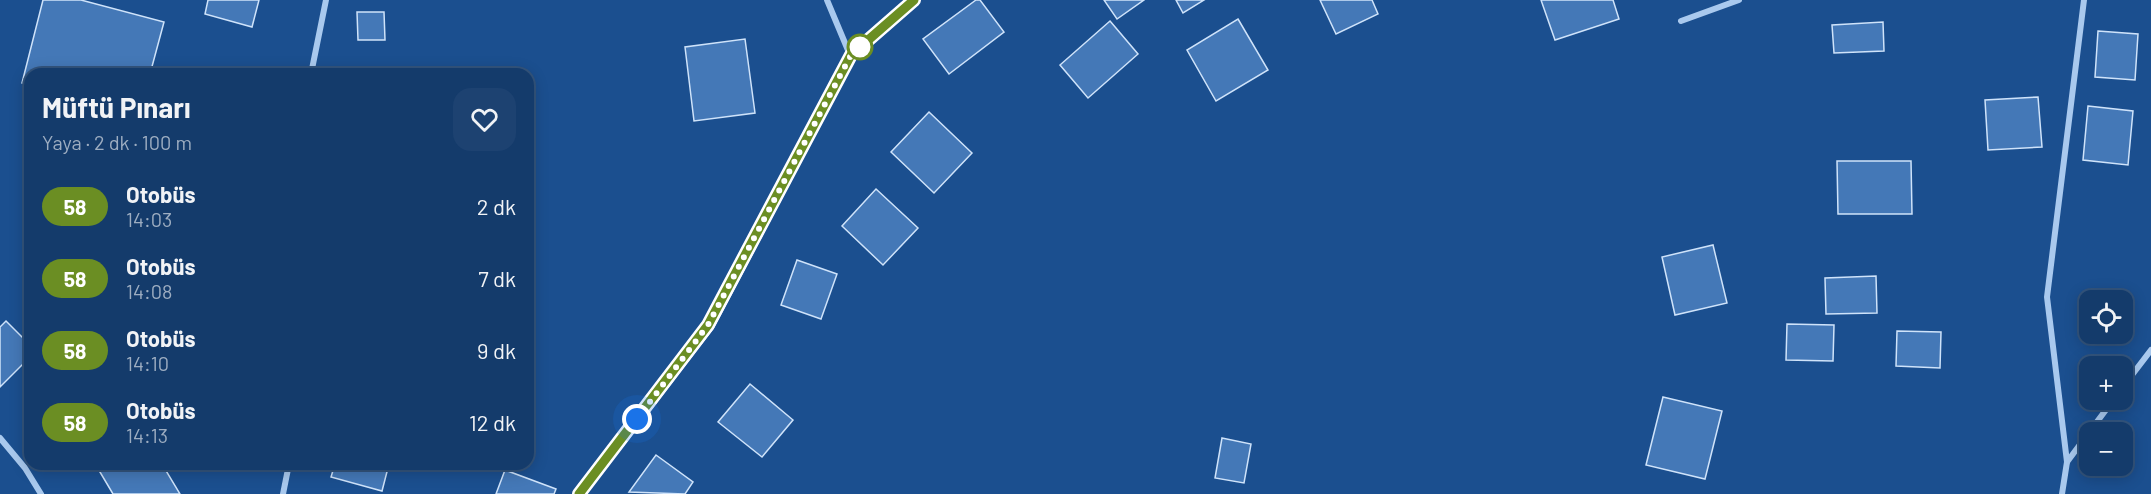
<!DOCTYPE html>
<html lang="tr">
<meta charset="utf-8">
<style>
:root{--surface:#143b6b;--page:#1d4271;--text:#f1f3f6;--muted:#9dadc1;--line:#33557e}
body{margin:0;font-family:Barlow,sans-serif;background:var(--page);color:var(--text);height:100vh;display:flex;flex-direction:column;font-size:22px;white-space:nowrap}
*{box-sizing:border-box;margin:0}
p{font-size:20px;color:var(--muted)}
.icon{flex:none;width:33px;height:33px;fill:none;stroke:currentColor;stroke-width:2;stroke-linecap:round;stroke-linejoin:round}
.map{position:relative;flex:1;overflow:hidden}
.drawer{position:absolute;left:24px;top:68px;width:510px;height:402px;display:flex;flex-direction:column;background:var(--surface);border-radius:18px;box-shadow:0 3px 15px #0003,0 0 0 2px var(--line)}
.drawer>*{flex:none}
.badge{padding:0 12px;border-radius:20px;font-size:21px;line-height:39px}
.controls{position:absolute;left:2079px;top:290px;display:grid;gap:12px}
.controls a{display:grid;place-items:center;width:54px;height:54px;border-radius:12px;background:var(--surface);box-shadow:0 3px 15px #0003,0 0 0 2px var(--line);font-size:30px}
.you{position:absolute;width:30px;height:30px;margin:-15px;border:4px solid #fff;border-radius:50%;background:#1a73e8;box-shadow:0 0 0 9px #1a73e833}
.map>.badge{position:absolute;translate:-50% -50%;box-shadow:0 0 0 3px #fff}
.round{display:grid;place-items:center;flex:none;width:63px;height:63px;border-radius:18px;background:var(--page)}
.head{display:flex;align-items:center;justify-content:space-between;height:102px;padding:0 18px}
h1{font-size:28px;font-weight:700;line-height:45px}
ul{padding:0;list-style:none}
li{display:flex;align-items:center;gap:18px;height:72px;padding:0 18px}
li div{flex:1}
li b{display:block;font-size:22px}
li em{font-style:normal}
li .badge{min-width:66px;font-weight:700;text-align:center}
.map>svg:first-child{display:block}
.building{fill:#4478b7;stroke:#cfe3fa;stroke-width:1.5}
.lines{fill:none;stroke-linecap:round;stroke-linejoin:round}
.street{stroke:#a9c9ee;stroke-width:6}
.secondary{stroke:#d6e6fa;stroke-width:12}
.line-casing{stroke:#fff;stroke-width:14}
.line{stroke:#6b8e23;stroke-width:9}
.walk{stroke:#fff;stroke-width:6;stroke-dasharray:0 10.8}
.stop-dot{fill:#fff;stroke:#6b8e23;stroke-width:3}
</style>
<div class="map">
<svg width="2151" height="494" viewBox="0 0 2151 494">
<rect width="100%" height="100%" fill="#1b4f8f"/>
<g class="building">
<polygon points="43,0 81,0 164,22 150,74 30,74 30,85 22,83"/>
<polygon points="208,0 259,0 252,27 205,14"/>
<polygon points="976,0 980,0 1004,32 949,74 923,39"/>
<polygon points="1104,0 1144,0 1117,19"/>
<polygon points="1176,0 1204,0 1183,13"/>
<polygon points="1320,0 1372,0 1378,14 1336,34"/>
<polygon points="1541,0 1613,0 1619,19 1555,40"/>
<polygon points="357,12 384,12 385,40 358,40"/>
<polygon points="1238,19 1268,70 1216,101 1187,50"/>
<polygon points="1110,21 1138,54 1088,98 1060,65"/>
<polygon points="1883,22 1884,51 1834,53 1832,25"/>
<polygon points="2098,31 2138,34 2135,80 2095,77"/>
<polygon points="745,39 755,113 694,121 685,47"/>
<polygon points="2038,97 2042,147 1988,150 1985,100"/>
<polygon points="2088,106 2133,111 2128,165 2083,160"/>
<polygon points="929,112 972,153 934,193 891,152"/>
<polygon points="1837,161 1911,161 1912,214 1838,214"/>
<polygon points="876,189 918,228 883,265 842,226"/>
<polygon points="1713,245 1727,303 1675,315 1662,257"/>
<polygon points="797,260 837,274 821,319 781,305"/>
<polygon points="1876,276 1877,313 1826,314 1825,278"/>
<polygon points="6,321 30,345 30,357 0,387 0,327"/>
<polygon points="1787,324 1834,325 1833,361 1786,360"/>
<polygon points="1897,331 1941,332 1940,368 1896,366"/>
<polygon points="750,384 793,420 762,457 718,422"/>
<polygon points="1663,397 1722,411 1705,479 1646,465"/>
<polygon points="1222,438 1251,444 1244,483 1215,478"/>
<polygon points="656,455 693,482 685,494 629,492"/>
<polygon points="104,464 162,464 180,494 113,494 97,467"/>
<polygon points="335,464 389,464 382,491 331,477"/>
<polygon points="505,470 556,489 554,494 496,494"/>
</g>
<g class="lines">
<g class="street">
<polyline points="827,0 850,55"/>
<polyline points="1681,21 1739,0"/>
<polyline points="311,74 326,0"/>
<polyline points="2122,388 2151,350"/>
<polyline points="0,438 25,468 41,494"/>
<polyline points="2067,462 2047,297 2084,0"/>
<polyline points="283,494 289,464"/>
<polyline points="2062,494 2067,462 2114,399"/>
</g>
<polyline class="secondary" points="579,494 709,325 851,55 914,0"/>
</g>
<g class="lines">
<defs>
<polyline id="line" points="579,494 708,325 851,55 914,0"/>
</defs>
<use href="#line" class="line-casing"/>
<use href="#line" class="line"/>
<polyline class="walk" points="637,419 708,325 851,55 866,42 860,47"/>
</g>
<circle class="stop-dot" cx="860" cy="47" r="12"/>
</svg>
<div class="controls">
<a><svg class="icon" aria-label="locate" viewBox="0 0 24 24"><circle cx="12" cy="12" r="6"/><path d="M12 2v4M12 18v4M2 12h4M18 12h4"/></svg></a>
<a>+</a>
<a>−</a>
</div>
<div class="you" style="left:637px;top:419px"></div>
<section class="drawer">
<div class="head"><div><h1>Müftü Pınarı</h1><p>Yaya · 2 dk · 100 m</p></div><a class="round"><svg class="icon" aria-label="heart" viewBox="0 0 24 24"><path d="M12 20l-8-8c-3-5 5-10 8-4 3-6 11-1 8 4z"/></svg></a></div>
<ul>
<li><span class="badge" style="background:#6b8e23;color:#fff">58</span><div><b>Otobüs</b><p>14:03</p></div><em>2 dk</em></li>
<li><span class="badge" style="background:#6b8e23;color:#fff">58</span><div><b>Otobüs</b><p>14:08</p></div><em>7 dk</em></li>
<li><span class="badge" style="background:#6b8e23;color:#fff">58</span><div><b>Otobüs</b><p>14:10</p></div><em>9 dk</em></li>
<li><span class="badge" style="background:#6b8e23;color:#fff">58</span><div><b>Otobüs</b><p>14:13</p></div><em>12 dk</em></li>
</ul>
</section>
</div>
